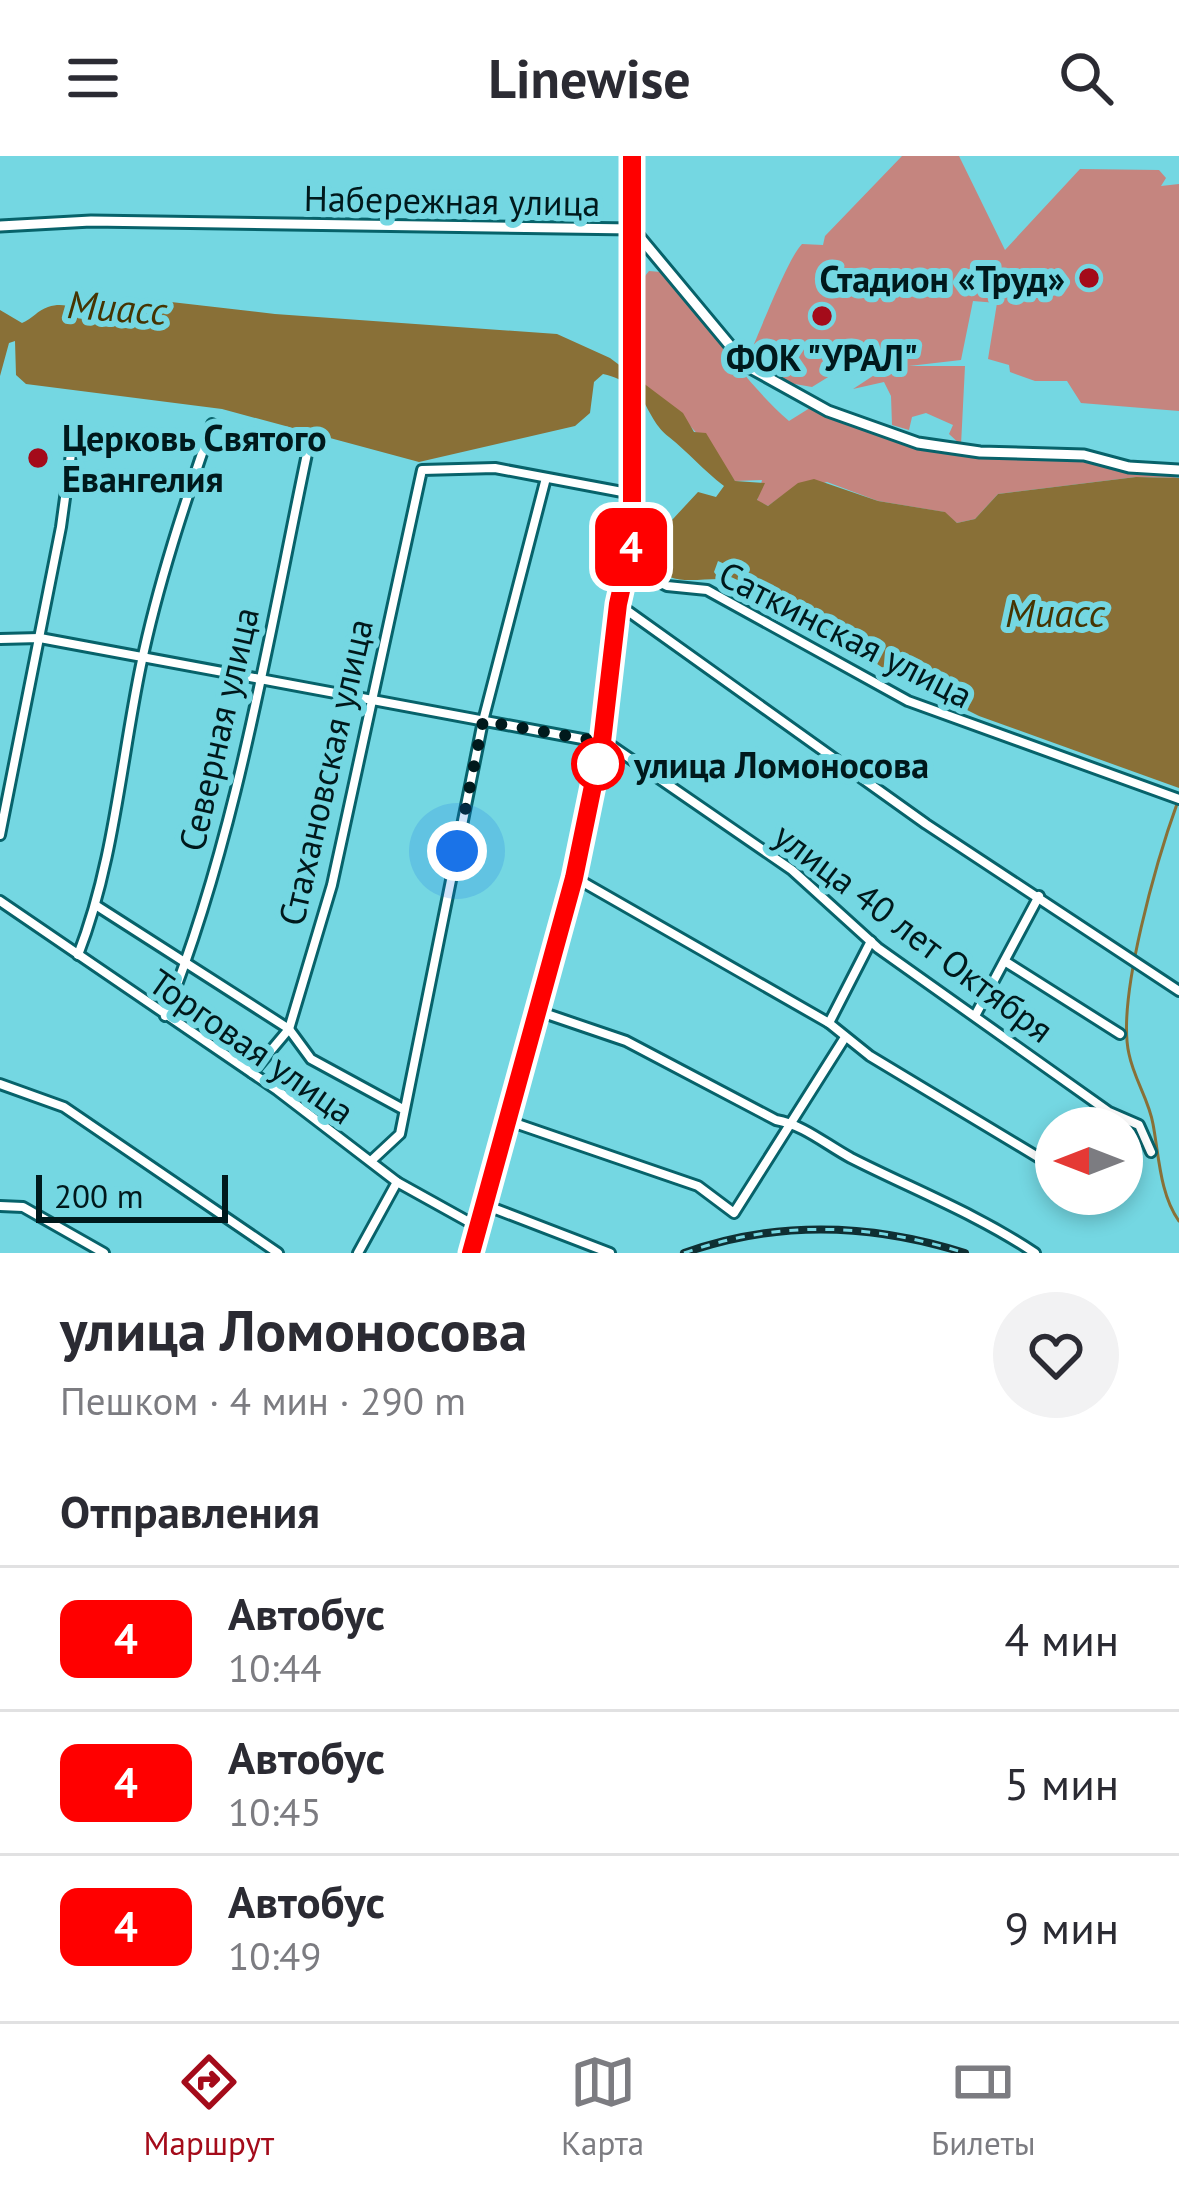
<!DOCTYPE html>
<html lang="ru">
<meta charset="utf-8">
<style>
:root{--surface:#fff;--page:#f2f2f3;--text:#2b2b33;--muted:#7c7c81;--line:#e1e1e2;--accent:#a40b1a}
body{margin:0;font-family:"PT Sans",sans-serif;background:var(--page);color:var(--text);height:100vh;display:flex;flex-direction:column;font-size:45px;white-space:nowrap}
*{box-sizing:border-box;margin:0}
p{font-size:39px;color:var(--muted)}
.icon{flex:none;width:66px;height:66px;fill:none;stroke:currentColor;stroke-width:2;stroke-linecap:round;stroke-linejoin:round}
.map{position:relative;height:1097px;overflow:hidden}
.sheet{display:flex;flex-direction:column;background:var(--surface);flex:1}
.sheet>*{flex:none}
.badge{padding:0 24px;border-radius:18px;font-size:42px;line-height:78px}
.needle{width:78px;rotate:270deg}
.tools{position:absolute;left:1035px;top:951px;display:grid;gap:24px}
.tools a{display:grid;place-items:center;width:108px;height:108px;border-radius:50%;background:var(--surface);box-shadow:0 6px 18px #0003;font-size:60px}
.scale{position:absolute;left:36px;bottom:30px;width:192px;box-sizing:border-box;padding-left:12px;border:6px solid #00191c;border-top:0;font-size:33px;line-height:42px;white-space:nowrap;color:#00191c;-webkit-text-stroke:9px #74d7e2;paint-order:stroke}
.you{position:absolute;width:60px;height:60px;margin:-30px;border:9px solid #fff;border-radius:50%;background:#1a73e8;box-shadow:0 0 0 18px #1a73e833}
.map>.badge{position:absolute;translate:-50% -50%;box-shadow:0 0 0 6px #fff}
h2{padding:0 60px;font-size:45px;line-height:108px}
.round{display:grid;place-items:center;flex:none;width:126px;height:126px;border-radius:63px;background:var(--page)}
.summary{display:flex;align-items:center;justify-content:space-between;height:204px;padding:0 60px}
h1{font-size:57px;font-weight:700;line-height:90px}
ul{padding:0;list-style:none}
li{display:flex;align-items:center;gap:36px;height:144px;padding:0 60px;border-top:3px solid var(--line)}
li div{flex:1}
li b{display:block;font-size:45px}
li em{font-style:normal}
li .badge{min-width:132px;font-weight:700;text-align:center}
header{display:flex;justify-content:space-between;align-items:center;height:156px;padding:0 60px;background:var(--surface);font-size:54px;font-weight:700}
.tabs{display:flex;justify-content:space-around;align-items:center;height:168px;border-top:3px solid var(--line);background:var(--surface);font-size:33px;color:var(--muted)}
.tabs a{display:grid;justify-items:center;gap:6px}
.tabs .active{color:var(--accent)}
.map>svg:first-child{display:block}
.green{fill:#c5857f}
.water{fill:#897037}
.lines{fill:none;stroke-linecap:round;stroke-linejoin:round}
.stream{stroke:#897037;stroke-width:3}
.street-casing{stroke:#07626a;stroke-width:14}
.secondary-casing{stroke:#07626a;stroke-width:15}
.street{stroke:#fff;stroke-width:8}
.secondary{stroke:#fff;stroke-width:9}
.rail-casing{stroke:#0e2f33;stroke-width:8}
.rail{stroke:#74d7e2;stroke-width:3;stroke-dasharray:9;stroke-linecap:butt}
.line-casing{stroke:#fff;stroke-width:27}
.line{stroke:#f00;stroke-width:18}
.walk{stroke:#00191c;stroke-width:12;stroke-dasharray:0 21.6}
.poi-dot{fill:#a40b1a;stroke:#74d7e2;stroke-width:4.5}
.stop-dot{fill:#fff;stroke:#f00;stroke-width:6}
.labels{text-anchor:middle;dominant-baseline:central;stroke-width:12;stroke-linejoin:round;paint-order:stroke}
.street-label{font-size:36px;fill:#00191c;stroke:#74d7e2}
.poi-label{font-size:36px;font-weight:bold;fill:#00191c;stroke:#74d7e2;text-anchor:end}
.stop-label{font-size:36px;font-weight:bold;fill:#00191c;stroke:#74d7e2;text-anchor:start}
.water-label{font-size:39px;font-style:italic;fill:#463402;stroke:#74d7e2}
</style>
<header><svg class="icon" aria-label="menu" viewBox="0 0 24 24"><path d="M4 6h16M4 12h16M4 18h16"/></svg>Linewise<svg class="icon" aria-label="search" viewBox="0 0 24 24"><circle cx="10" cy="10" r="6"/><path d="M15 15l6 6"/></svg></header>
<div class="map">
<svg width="1179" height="1097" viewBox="0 0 1179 1097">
<rect width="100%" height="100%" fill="#74d7e2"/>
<g class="green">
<path d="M902 0H959L1005 94 1080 13 1159 14 1166 22 1161 30 1179 28V255L1081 247 1067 225H1035L1010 216 1009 209 988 203 997 147 973 145 961 204 909 210H965L961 289 949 278 953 269 926 257 912 261 909 274 892 269 891 240 884 226 853 233 885 212 872 194 812 231 772 224 757 210 759 200 750 197C761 173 788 102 802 88L823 89 825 80Z"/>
<path d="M649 115 661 116C708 164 739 222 789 265L813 250 825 260 916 291 1084 304 1179 322 1136 321 998 338 975 363 957 367 944 356 878 345 827 326 786 337 768 350 757 345 762 324 735 325C704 283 683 259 642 227L641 125Z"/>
</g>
<path class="water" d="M145 143 275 158 557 178 610 202 683 257 694 276 706 277 735 325 765 327 757 344 768 350 798 327 814 323 878 345 945 356 957 367 975 363 998 338 1136 321 1179 322V632L979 560 883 512 835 479 755 444 744 427 731 421 729 410 718 405 714 416 719 423C694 423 669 430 652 408L659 378 698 336 716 341 724 330C703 314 689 297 669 281 643 261 650 229 603 218L594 226 590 257 575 270 419 306 222 253 26 228 16 219 15 185 9 187 0 220V154L22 167C32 163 38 154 48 151 75 142 88 166 112 169L129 149Z"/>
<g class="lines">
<path class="stream" d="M1178 645C1158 700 1116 843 1129 898 1134 923 1149 944 1153 968 1159 1000 1160 1039 1179 1065"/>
<defs>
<g id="street">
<polyline points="627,410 667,430 707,434 908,545 1179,643"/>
<polyline points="618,448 926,668 1179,835"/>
<polyline points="0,483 40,482 609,588 792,714 878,792 1109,956 1139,969 1151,996"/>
<polyline points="0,679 61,371 74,276"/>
<polyline points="574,721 829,867 870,900 1056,1012"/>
<polyline points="0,745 277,934 397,1026 478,1071"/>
<polyline points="97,750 289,873 311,903 401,952"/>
<path d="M78 799C114 707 121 605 141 509 158 427 185 347 212 268"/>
<polyline points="1006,806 1120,878"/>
<path d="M535 854 626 885 776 964C804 969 825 988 851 1002 912 1033 977 1058 1035 1097"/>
<polyline points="976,858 1039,740"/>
<path d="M165 860C237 680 268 483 308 293"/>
<polyline points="829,867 871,785"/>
<polyline points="252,917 289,873 332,729 422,314 495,312 633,338"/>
<polyline points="0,928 64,951 278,1097"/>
<polyline points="506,964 698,1030 734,1057 844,883"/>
<polyline points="371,1005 400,978 483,565 546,322"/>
<polyline points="485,1049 610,1097"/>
<polyline points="0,1050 23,1051 104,1097"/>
<polyline points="358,1097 397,1026"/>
</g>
<g id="secondary">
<polyline points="0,70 91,65 633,73 747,210 828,255 918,287 980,296 1084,299 1129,311 1179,314"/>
<path d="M471 1097C518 930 565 762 601 593 615 526 619 455 632 386V0"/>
</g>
</defs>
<use href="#street" class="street-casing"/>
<use href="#secondary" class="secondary-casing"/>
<use href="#street" class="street"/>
<use href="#secondary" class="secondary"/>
<defs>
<path id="rail" d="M684 1097C777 1064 871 1067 965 1097"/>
</defs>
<use href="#rail" class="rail-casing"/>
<use href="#rail" class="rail"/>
</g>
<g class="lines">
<defs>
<polyline id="line" points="471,1097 574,722 602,586 618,448 632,386 632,0"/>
</defs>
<use href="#line" class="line-casing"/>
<use href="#line" class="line"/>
<polyline class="walk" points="457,695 483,565 602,586 598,608"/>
</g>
<g class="poi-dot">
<circle cx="1089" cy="122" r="12"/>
<circle cx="822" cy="160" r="12"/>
<circle cx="38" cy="302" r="12"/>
</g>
<circle class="stop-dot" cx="598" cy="608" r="24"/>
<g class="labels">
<g class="street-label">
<text transform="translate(452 44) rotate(1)">Набережная улица</text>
<text transform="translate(846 478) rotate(27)">Саткинская улица</text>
<text transform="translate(218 573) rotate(-77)">Северная улица</text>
<text transform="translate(325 616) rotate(-77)">Стахановская улица</text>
<text transform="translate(914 776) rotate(37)">улица 40 лет Октября</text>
<text transform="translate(252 890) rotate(35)">Торговая улица</text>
</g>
<g class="poi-label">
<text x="1065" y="122">Стадион «Труд»</text>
<text x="822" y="201" text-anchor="middle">ФОК "УРАЛ"</text>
<text x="62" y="281" text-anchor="start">Церковь Святого<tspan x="62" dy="41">Евангелия</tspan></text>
</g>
<g class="stop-label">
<text x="634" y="608">улица Ломоносова</text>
</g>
<g class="water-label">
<text transform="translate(117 151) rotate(4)">Миасс</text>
<text x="1055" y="456">Миасс</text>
</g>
</g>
</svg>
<div class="tools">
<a><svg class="needle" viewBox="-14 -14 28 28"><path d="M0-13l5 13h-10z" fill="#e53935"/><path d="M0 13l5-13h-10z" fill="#7c7c81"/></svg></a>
</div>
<div class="scale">200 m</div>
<div class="you" style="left:457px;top:695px"></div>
<b class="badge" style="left:631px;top:391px;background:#f00;color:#fff">4</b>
</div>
<section class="sheet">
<div class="summary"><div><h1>улица Ломоносова</h1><p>Пешком · 4 мин · 290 m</p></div><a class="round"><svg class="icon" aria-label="heart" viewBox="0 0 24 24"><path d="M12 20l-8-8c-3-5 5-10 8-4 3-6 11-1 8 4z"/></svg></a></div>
<h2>Отправления</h2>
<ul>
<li><span class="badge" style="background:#f00;color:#fff">4</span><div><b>Автобус</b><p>10:44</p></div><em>4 мин</em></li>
<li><span class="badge" style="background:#f00;color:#fff">4</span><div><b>Автобус</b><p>10:45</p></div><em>5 мин</em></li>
<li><span class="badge" style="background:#f00;color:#fff">4</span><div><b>Автобус</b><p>10:49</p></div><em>9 мин</em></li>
</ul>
</section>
<nav class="tabs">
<a class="active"><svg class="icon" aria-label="directions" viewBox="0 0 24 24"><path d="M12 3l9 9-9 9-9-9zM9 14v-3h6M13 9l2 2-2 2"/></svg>Маршрут</a>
<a><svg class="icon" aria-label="map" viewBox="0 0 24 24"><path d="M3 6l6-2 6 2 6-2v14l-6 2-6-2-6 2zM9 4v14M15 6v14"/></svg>Карта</a>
<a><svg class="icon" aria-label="tickets" viewBox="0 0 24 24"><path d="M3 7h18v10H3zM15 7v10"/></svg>Билеты</a>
</nav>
